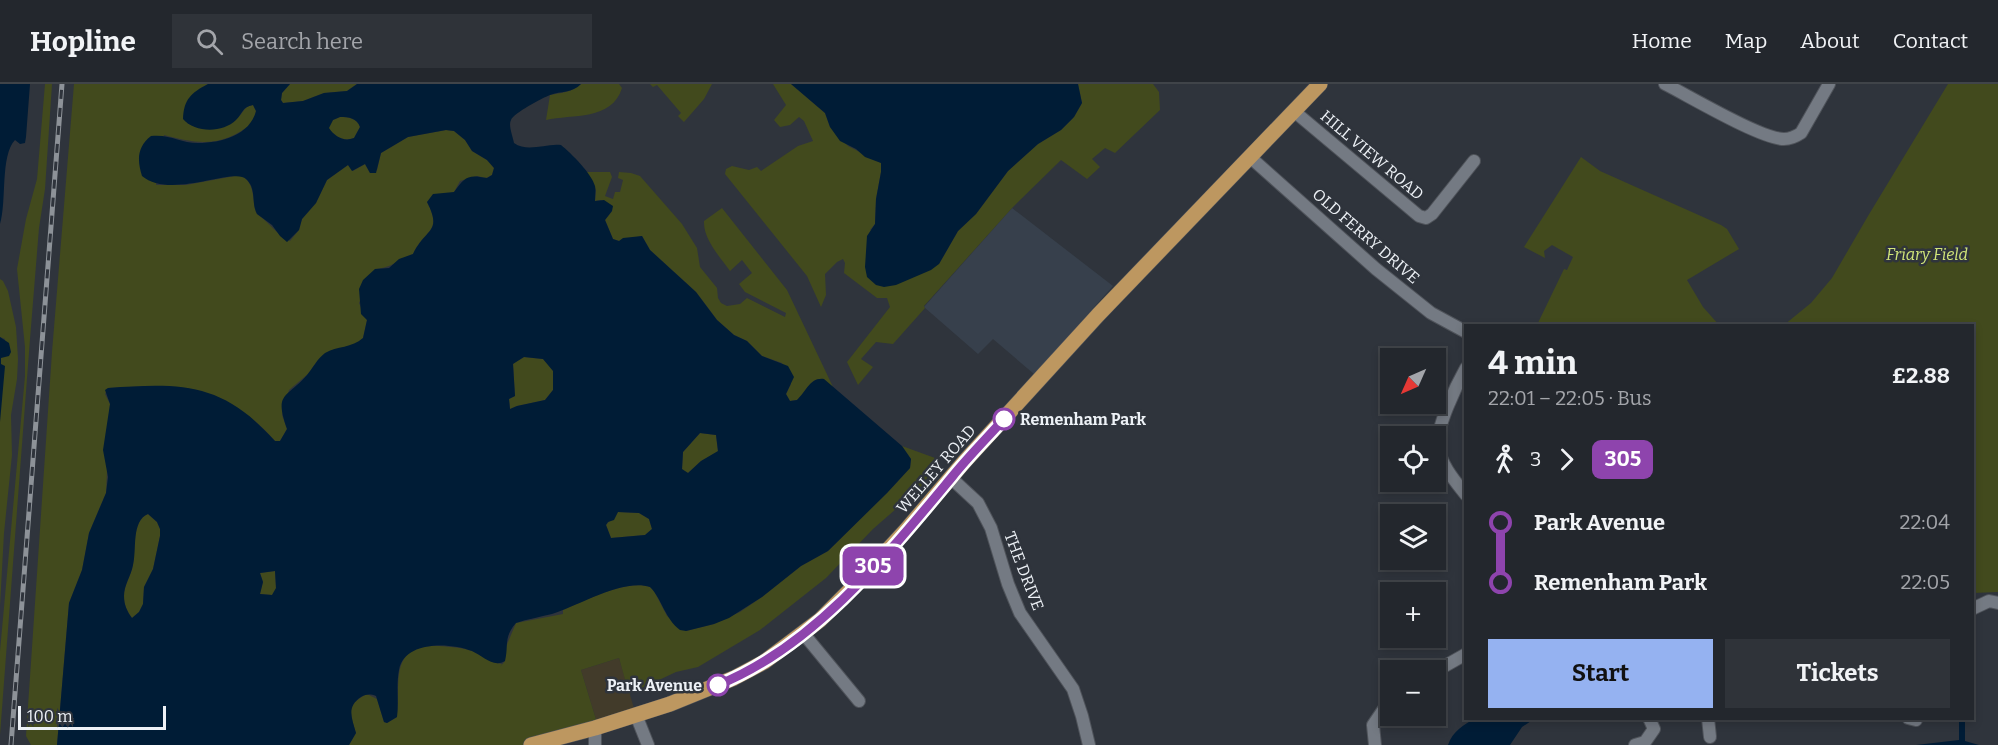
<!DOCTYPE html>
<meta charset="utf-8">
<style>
:root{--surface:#23272d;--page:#2f3339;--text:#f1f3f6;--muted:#a3a5aa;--line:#404449;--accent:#95b2f1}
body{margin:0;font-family:Bitter,serif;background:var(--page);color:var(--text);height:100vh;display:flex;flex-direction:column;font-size:22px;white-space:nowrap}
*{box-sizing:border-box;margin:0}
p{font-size:20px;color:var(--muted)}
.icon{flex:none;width:33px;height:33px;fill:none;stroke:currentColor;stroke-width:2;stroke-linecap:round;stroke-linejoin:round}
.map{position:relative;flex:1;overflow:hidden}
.details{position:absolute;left:1464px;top:240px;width:510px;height:396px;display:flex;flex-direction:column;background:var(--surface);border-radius:0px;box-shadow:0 3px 9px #0003,0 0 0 2px var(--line)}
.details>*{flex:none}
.badge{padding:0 12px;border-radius:9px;font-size:21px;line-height:39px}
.needle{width:39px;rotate:225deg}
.tools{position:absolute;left:1380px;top:264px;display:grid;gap:12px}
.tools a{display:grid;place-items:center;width:66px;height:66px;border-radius:0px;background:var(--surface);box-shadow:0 3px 9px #0003,0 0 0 2px var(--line);font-size:30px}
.scale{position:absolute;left:18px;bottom:15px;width:148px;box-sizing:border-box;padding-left:6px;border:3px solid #edf1f6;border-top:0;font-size:16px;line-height:21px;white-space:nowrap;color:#edf1f6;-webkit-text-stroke:4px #2f343c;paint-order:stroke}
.map>.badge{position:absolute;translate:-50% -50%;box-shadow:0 0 0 3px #fff}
.legs{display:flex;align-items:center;gap:9px;height:66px;padding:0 24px;font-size:20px}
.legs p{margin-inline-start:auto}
.head{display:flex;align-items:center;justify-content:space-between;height:102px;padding:0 24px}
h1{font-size:33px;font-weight:700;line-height:45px}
.action{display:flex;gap:12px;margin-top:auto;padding:12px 24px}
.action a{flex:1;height:69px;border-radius:0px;background:var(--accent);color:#111;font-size:24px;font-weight:700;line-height:69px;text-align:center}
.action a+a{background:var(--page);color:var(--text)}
ul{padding:0 24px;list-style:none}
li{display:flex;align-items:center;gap:21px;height:60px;font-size:22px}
li i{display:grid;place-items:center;width:9px;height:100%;margin:0 8px;background:currentColor}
li i::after{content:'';width:15px;height:15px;margin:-8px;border:4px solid;border-radius:50%;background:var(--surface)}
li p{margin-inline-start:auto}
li:first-child i{background:linear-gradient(#0000 50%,currentColor 0)}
li:last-child i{background:linear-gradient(currentColor 50%,#0000 0)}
header{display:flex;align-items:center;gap:36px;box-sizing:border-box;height:84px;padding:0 30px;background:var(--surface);border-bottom:2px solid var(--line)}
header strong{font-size:28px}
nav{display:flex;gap:33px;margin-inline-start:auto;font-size:21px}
.search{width:420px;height:54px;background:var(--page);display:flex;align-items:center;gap:15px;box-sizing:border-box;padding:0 21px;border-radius:0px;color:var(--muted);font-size:22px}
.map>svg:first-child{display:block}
.commercial{fill:#423b2a}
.built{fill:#37404c}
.green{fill:#424a1d}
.water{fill:#001c36;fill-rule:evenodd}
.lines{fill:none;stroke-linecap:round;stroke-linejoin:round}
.minor-casing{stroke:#4f535a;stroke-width:14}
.major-casing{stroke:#4f535a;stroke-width:16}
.minor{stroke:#747a83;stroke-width:12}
.major{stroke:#bd9760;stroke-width:15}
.rail-casing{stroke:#8d9298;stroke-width:5}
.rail{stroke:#2f343c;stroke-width:3;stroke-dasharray:9;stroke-linecap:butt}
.line-1-casing{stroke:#fff;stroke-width:14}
.line-1{stroke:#8e44ad;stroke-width:9}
.stop-1-dot{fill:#fff;stroke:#8e44ad;stroke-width:3}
.labels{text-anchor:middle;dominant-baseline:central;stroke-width:5;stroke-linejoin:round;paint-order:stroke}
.street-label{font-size:16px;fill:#edf1f6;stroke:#2f343c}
.park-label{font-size:16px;font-style:italic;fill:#d1e579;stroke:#2f343c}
.stop-label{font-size:16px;font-weight:bold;fill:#edf1f6;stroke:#2f343c;text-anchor:start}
</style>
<header>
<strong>Hopline</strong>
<div class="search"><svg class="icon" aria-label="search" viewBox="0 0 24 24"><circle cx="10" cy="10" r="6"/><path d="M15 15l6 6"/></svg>Search here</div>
<nav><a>Home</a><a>Map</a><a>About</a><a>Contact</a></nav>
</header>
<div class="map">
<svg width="1998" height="661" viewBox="0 0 1998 661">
<rect width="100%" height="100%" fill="#2f343c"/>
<polygon class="commercial" points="619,574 636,631 598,642 581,586"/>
<polygon class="built" points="1012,124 1113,202 1034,290 993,255 978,270 924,223"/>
<g class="green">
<polygon points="45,0 52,0 45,105 39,144 30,255 0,651 0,567 25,292 25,263 17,185 26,135 37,95"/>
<path d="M74 0H208L199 5 187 39C203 47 221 47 236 35 244 30 242 23 253 21L256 27 254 38C223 63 200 61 164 51L156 101H186L240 91C257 99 251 117 257 130 270 139 277 151 290 157L299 146 302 135 316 119 327 96 348 81 353 87 365 80 370 89 377 86 381 69 408 53 446 46 454 47 465 56 472 67 487 76 494 84 492 91 486 94 477 92 460 97 454 108 427 118C443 149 425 144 413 170 397 176 392 184 375 185L359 219 367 236 363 254 355 261 333 266 318 276 308 290 289 306 282 331 287 345 280 357H275C224 300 180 300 108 304L105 310 110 320 106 409 89 449 82 486 69 519 57 661H31L26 652 52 268Z"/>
<polygon points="290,0 357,0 347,7 324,9 303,17 283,19 281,16 282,9"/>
<path d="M581 0H619L622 4C612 37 572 30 546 36L550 11C561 9 573 8 581 0Z"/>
<polygon points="650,0 712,0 704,15 684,38 678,32 681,29 657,1 653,3"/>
<polygon points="773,0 791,0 825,29 830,43 848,62 881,79 881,88 876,115 875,140 870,146 939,180 958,147 976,130 1008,87 1038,60 1061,46 1074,33 1082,19 1078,0 1153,0 1159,8 1160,26 1115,69 1105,64 1092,75 1100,83 1087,95 1061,76 1012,124 924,222 925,224 893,260 876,258 861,275 873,283 858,301 847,278 890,223 887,214 877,214 844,189 845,179 843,175 837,178 825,190 826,211 821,223 807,192 725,90 726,85 732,82 749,86 757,83 761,87 798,62 813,57 804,37 799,33 790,41 780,43 774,36 786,21"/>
<polygon points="1948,0 1998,0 1998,508 1973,509 1972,242 1784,241 1811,219 1832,194 1868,132"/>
<path d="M340 33C349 33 357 34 360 43L354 54C344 58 335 53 328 44L333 36Z"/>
<polygon points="1581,73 1600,87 1721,141 1727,145 1739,165 1687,196 1703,223 1719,241 1537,241 1564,185 1567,186 1573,173 1552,161 1544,167 1545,174 1524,163"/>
<path d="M585 88H610L612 93 605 112 613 115 615 108H620L623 96 618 94 619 88 631 89 640 92 682 140 697 164 700 183 717 204 718 214 721 219 727 222 740 220 747 214 785 233 786 229 745 208 739 200 752 189 742 176 730 187C720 173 703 155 704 137L722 124 787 206 833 303C812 285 811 303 797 316L790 317 786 310 791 300 782 279 762 272 747 257 734 251 717 236 696 208 650 166 642 152 619 157 613 155 605 136 612 127 601 116 595 117 596 106Z"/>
<polygon points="0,195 3,197 8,207 16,243 18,275 17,295 11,331 12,371 4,449 0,522 0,273 2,272 5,255 0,253"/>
<polygon points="524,273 543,275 554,287 553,306 545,316 517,322 510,325 509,315 515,312 513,279"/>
<polygon points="700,349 716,351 718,368 701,377 688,389 682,386 683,368"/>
<path d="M902 362 935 374 930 390 920 404 873 445 826 494 760 546 698 583 676 588 629 610 619 574 581 586 598 642 531 661H349L356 649C350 629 345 621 367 610L377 615 384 638 387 639 397 633C401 598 388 560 439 562 450 563 461 563 472 567 483 571 489 579 502 580L500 583 505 577V565L516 539 563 530V526C584 517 627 495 650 503L654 507 667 532 686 547 714 540 740 528 762 513 801 482 828 467 887 409 910 384 911 375Z"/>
<polygon points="618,428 639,429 649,435 652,445 645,451 611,454 606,441"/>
<path d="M148 430 157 438 160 445V452L153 485 144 503 143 520 139 528 132 534C127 527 124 521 124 512 124 501 131 492 133 481 136 466 131 437 148 430Z"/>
<polygon points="275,487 276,505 272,511 260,510 263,498 260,489"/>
</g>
<g class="water">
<path d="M0 0H30L26 53 25 59 20 60 15 56C0 72 7 117 0 140Z"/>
<path d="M208 0H290L282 9 281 16 283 19 303 17 324 9 347 7 357 0H581C572 9 561 7 550 11 542 14 514 29 511 36 508 41 513 53 514 59 528 69 546 59 561 61 571 69 592 90 595 102 596 107 595 112 595 117L604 116 613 122 612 127 605 136 613 155 619 157 623 154 642 152 650 166 696 208 717 236 734 251 747 257 762 272 788 282 794 293 786 310 790 317 797 316C806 308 810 293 824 295L902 362 911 375 910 384 887 409 828 467 801 482 762 513 729 534 714 540 686 547 680 546C665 535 662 515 650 503 623 494 578 522 552 530 540 533 528 535 516 539 503 554 509 561 505 577 493 584 483 572 472 567 449 558 404 557 399 586 396 601 399 618 397 633L387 639 384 638 376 612C370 610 367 610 361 613 346 623 352 634 356 649L349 661H57L69 519 82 486 89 449 106 409 108 393 103 366 110 320 105 306 108 304C182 299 222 298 275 357H280L287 345C274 308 286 315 307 291 313 284 317 275 325 269 337 262 352 264 363 254L367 236 361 230 359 205 363 196 375 185 389 184 399 175 413 170C425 144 443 149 427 118L433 110 454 108C465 93 467 90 487 94L492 91 494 84 487 76 472 67 465 56 454 47 446 46 408 53 381 69 376 89H370L365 80 352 87 348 81 327 96 316 119 302 135 299 146 287 158 280 152 272 141 257 130C251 119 257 105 246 95 234 83 170 116 142 92 137 76 137 63 151 52 171 50 180 59 198 59 221 59 250 51 256 27L253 21C242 23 243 29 236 36 223 49 195 49 183 35 184 15 191 9 208 0ZM340 33C349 33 357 34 360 43L354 54C344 58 335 53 329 44L333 36ZM524 273 543 275 553 287V306L545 316 517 322 510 325 509 315 515 312 513 280ZM700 349 716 351 718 367 701 377 688 389 682 385 683 368ZM618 428 639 429 649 435 652 445 645 451 611 454 606 441 608 438 614 436ZM148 430 157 438 160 445V452L153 485 144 503 143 520 139 528 132 534C127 527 124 521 124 512 124 501 131 492 133 481 137 466 131 437 148 430ZM275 487 276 504 272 511 260 510 263 498 260 489Z"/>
<polygon points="791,0 1078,0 1082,19 1074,33 1061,46 1038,60 1008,87 976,130 958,147 939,180 931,186 896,201 884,203 876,201 867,193 865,183 867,152 875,140 876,115 881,88 881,79 865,73 856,65 840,57 830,43 825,29"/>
<polygon points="0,253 9,259 11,268 9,272 1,274 1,280 5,282 0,338"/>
<path d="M1476 634H1534V635L1522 643 1510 661H1448C1453 647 1463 641 1476 634Z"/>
<polygon points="1957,635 1965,635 1965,657 1979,661 1916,661 1959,656 1959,638"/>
</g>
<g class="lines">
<defs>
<g id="minor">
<path d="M1665 0C1689 12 1761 55 1784 55 1791 55 1795 53 1801 49L1829 0"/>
<polyline points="1295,28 1419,132 1426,134 1432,130 1474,77"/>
<polyline points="1250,73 1376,185 1431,229 1466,248"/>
<path d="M1466 284C1457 300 1435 345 1438 363 1441 381 1455 397 1466 411"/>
<polyline points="951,394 978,419 991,444 1008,500 1020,529 1073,605 1082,632 1089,661"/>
<polyline points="1972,525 1989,517 1998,519"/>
<polyline points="803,549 859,617"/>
<polyline points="1436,587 1466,570"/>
<polyline points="636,631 648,661"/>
<polyline points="1708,634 1710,653"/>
<polyline points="1908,634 1916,636"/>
<polyline points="595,661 595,644"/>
<polyline points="1375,661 1373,641 1390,616"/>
<polyline points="1635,661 1645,658 1654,645 1649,634"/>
</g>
<polyline id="major" points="531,661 595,644 670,620 734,594 764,578 820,536 859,497 906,446 964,378 1098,231 1320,0"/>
</defs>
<use href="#minor" class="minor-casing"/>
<use href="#major" class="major-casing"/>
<use href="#minor" class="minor"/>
<use href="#major" class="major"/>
<defs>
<polyline id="rail" points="11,661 62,0"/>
</defs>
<use href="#rail" class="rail-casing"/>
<use href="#rail" class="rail"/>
</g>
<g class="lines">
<defs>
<path id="line-1" d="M718 601C813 563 888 470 952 393 968 373 987 354 1004 335"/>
</defs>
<use href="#line-1" class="line-1-casing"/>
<use href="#line-1" class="line-1"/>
</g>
<g class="stop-1-dot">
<circle cx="1004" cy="335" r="10"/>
<circle cx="718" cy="601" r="10"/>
</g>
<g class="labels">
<g class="street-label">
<text transform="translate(1372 71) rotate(40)">HILL VIEW ROAD</text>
<text transform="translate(1366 152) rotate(41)">OLD FERRY DRIVE</text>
<text transform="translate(936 385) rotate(-49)">WELLEY ROAD</text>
<text transform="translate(1024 487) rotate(69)">THE DRIVE</text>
</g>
<g class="park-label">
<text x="1927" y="170">Friary Field</text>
</g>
<g class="stop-label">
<text x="1020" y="335">Remenham Park</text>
<text x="702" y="601" text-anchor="end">Park Avenue</text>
</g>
</g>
</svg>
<div class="tools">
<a><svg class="needle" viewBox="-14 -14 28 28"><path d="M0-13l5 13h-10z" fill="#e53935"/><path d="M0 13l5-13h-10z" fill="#a3a5aa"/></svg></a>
<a><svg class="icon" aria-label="locate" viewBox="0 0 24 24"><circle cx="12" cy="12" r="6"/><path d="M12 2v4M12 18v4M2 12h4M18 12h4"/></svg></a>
<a><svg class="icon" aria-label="layers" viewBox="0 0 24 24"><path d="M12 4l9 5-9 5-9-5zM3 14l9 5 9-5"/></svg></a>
<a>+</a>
<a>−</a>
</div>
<div class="scale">100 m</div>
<b class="badge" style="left:873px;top:482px;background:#8e44ad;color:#fff">305</b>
<section class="details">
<div class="head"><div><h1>4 min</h1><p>22:01 – 22:05 · Bus</p></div><b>£2.88</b></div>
<div class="legs"><svg class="icon" aria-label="walk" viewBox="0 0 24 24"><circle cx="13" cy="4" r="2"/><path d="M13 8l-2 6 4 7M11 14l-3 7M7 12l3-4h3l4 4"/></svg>3<svg class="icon" aria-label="forward" viewBox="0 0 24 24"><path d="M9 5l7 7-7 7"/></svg><b class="badge" style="background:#8e44ad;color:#fff">305</b></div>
<ul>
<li><i style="color:#8e44ad"></i><b>Park Avenue</b><p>22:04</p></li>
<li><i style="color:#8e44ad"></i><b>Remenham Park</b><p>22:05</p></li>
</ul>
<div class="action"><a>Start</a><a>Tickets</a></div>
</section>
</div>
